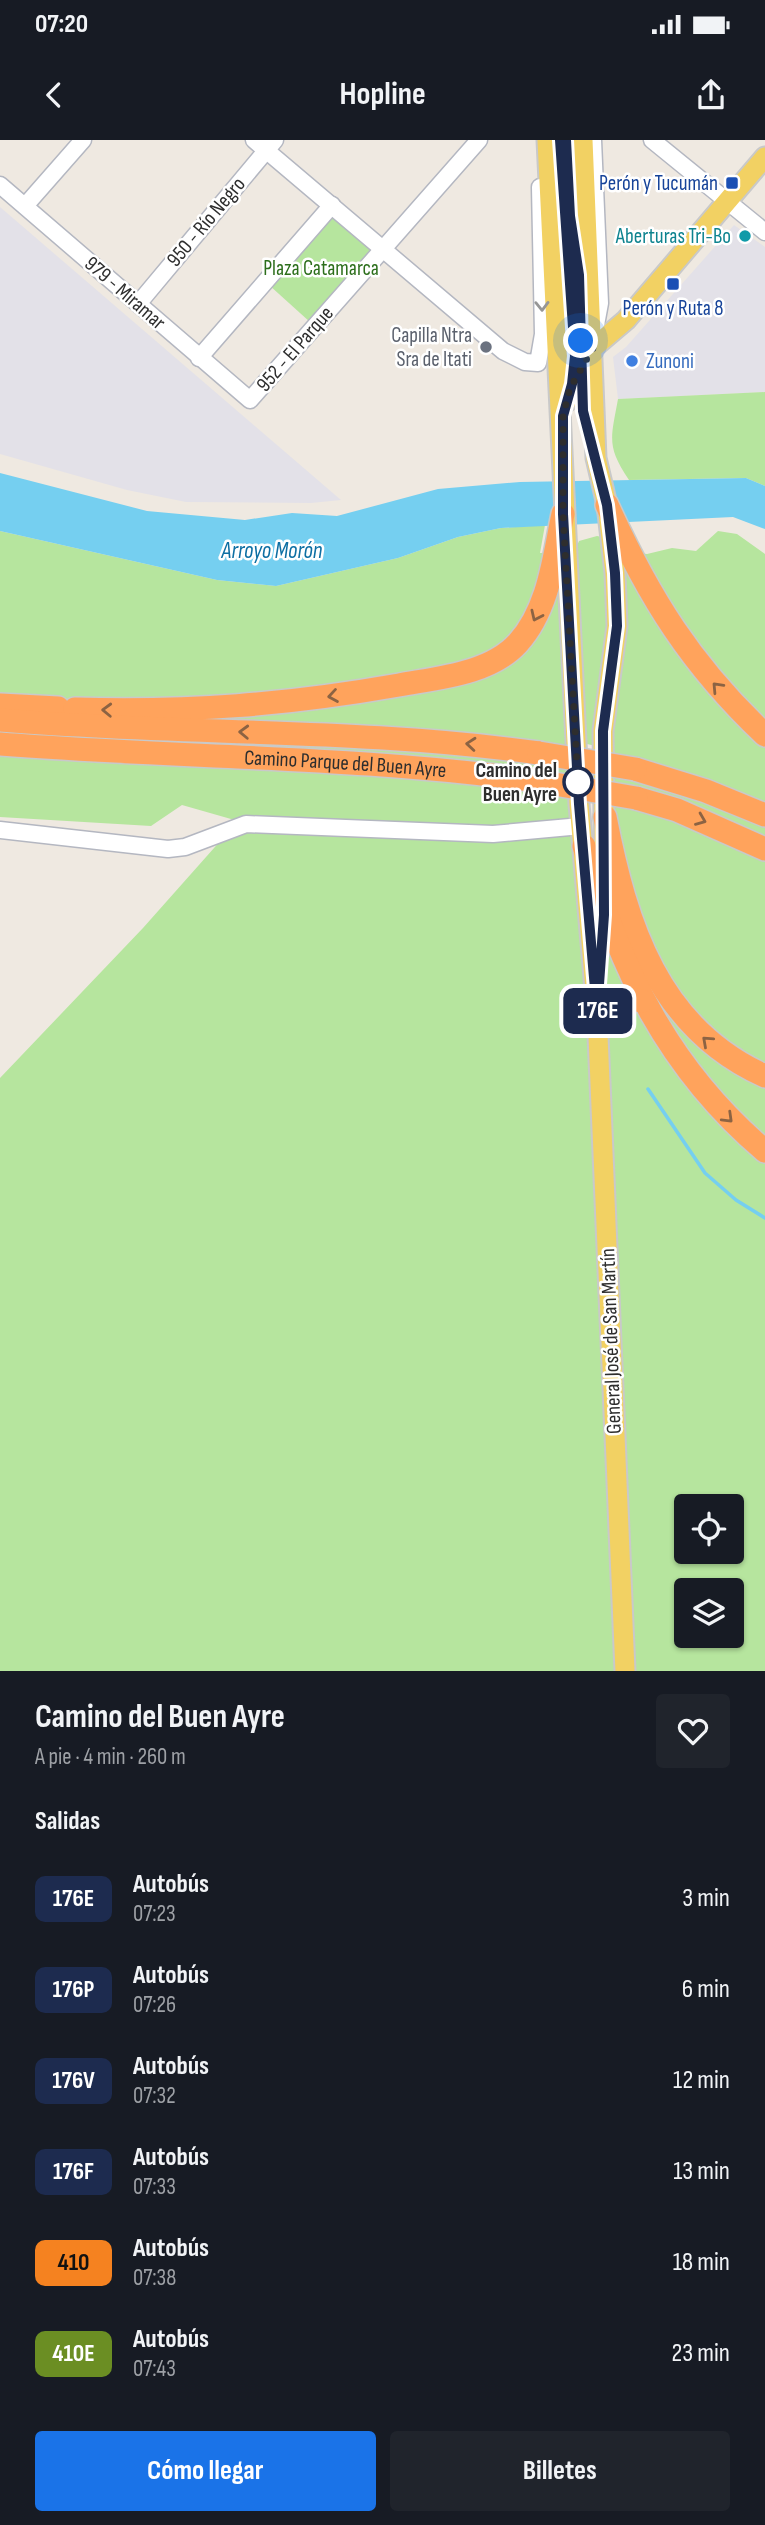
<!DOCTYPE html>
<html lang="es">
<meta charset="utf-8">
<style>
:root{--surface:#171b24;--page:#20242c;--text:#f1f3f6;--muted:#9ea1a6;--accent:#1a73e8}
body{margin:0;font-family:"Sofia Sans Condensed",sans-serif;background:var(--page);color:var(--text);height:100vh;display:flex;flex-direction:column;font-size:26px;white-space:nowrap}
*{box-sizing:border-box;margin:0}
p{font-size:23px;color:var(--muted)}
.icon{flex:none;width:38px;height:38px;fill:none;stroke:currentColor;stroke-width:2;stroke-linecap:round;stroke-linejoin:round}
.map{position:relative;height:1531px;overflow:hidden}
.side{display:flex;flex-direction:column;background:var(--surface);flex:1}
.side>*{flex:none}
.badge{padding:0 14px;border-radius:10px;font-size:24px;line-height:46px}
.fabs{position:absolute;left:674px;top:1354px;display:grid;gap:14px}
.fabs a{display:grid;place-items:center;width:70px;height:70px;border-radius:7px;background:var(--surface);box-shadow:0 2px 5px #0004;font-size:35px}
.you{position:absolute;width:35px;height:35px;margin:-18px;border:5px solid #fff;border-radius:50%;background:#1a73e8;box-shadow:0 0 0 10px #1a73e833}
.map>.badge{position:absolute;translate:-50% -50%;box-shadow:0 0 0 4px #fff}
h2{padding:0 35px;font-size:26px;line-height:63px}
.round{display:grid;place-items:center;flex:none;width:74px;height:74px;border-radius:7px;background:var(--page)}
.headline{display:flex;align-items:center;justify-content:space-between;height:119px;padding:0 35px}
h1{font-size:33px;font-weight:700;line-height:52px}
.button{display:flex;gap:14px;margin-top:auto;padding:14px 35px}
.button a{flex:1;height:80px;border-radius:7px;background:var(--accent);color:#fff;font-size:28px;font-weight:700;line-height:80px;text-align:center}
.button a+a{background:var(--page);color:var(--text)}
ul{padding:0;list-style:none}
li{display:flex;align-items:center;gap:21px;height:91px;padding:0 35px}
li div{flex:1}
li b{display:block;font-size:26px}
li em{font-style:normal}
li .badge{min-width:77px;font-weight:700;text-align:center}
.status{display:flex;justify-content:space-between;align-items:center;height:49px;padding:0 35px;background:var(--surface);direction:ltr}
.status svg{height:19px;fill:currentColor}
header{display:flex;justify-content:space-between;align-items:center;height:91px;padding:0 35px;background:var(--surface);font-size:32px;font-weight:700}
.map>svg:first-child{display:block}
.industrial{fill:#e3e1e8}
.green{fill:#b6e59e;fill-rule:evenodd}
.water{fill:#75cff0}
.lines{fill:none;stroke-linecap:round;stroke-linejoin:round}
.stream{stroke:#75cff0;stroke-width:3.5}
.minor-casing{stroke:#b4b7c1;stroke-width:19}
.major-casing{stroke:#c9c9c9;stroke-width:23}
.highway-casing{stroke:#c9c9c9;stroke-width:26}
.minor{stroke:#fff;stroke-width:16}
.major{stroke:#f2d163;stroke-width:19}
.highway{stroke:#ffa35c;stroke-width:23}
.highway-bridge-casing{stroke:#c9c9c9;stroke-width:26;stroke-linecap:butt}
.highway-bridge{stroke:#ffa35c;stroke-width:23}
.oneway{stroke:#969696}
.oneway2{stroke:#8c6343}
.line-casing{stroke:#fff;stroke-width:16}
.line{stroke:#1d2b4f;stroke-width:10}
.walk{stroke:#2e2e2e;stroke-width:7;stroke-dasharray:0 12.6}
.transit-dot{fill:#1a4fb4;stroke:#fff;stroke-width:2.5}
.culture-dot{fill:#0f9aa8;stroke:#fff;stroke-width:2.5}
.worship-dot{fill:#6b7280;stroke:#fff;stroke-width:2.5}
.shop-dot{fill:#3f7fe0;stroke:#fff;stroke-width:2.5}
.stop-dot{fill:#fff;stroke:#1d2b4f;stroke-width:3.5}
.labels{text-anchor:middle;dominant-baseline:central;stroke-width:5;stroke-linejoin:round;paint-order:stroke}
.transit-label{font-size:21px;fill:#164399;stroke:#fff;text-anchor:end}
.street-label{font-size:21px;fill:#2e2e2e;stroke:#fff}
.culture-label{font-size:21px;fill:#0d838f;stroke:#fff;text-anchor:end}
.park-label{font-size:21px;fill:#2c6e1b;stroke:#fff}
.worship-label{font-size:21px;fill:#5b616d;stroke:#fff;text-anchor:end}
.shop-label{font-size:21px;fill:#366cbe;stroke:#fff;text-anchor:start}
.stop-label{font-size:21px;font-weight:bold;fill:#2e2e2e;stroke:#fff;text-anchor:end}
.water-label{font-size:23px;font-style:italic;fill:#0d6fa3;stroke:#fff}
</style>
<div class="status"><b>07:20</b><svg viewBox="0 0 49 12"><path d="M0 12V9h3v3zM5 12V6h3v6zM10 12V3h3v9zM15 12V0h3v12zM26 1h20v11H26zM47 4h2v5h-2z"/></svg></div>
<header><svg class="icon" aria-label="back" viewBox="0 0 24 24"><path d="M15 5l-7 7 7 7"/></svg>Hopline<svg class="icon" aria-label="share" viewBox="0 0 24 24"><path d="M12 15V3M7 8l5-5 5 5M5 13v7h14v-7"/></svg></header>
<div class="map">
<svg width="765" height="1531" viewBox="0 0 765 1531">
<rect width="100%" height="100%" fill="#efe9e1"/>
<g class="industrial">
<polygon points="0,67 341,360 311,363 186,362 127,350 0,314"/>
<polygon points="734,85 765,107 765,252 618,259 613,217 626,207"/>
</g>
<g class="green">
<polygon points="333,73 374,111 310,182 269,145"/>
<path d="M765 252V346L746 338 629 340C606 306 611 298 618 259Z"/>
<path d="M545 385 540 413 566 412 598 865 604 775 612 410 647 414 672 408 696 411 718 391 737 394 765 414V1531H0V938L143 788 238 681 182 665 151 686 0 677V391L217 440 276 446 398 418 458 397 501 388ZM686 1367H732V1412H686ZM686 1451H732V1496H686Z"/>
<path d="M597 396 602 397C614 469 604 534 596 606L587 604 576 408 579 401Z"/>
</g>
<polygon class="water" points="0,333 147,371 245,380 292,373 337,376 438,349 520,342 746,338 765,346 765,389 733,377 501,388 458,397 398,418 276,446 217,440 0,391"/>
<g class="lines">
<polyline class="stream" points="648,949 705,1033 736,1060 765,1078"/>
<defs>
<g id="minor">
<polyline points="254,0 503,211 525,222 538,223 543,194 540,47"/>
<polyline points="593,0 600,163 596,185"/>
<polyline points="652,0 765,92"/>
<polyline points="0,45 250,260 479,0"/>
<polyline points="25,66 83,0"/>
<polyline points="138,164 275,0"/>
<polyline points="199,218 332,65"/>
<polyline points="0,690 168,709 185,707 246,684 493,694 581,686"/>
</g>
<g id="major">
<polyline points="547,0 579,664 597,872 625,1531"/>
<polyline points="583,0 596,318 607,365 615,433 617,486 603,591 605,759"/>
<polyline points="566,262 572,244 593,208 626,180 765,17"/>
</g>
<g id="highway">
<path d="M607 365C649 458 691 525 765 595"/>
<polyline points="0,565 58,568"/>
<path d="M75 569C191 572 285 565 399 545 437 538 490 534 518 503 549 469 554 417 563 374"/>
<path d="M0 580C179 595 360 588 539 613"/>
<path id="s1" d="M0 604C179 618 360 616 537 641"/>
<polyline points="635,629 706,651 765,675"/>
<polyline points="636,658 677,670 765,709"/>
<path d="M605 677C626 785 658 888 765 936"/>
<path d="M584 706C620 828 667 928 765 1011"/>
<path d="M597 872C609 854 623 857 642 861"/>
</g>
</defs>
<use href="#minor" class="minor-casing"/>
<use href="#major" class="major-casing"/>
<use href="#highway" class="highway-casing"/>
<use href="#minor" class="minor"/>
<use href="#major" class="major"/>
<use href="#highway" class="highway"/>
<defs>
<g id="highway-bridge">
<polyline points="539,613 635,629"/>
<polyline points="537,641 636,658"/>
</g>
</defs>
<use href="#highway-bridge" class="highway-bridge-casing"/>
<use href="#highway-bridge" class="highway-bridge"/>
</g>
<defs><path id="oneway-chevron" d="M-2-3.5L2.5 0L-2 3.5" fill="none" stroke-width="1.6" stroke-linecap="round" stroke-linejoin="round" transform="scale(1.75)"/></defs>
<use class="oneway" href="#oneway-chevron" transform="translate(542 166) rotate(89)"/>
<g class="oneway2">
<use href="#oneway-chevron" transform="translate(536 476) rotate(115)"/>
<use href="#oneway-chevron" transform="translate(717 547) rotate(-133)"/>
<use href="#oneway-chevron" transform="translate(333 556) rotate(171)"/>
<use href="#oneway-chevron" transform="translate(107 570) rotate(-178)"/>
<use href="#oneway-chevron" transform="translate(244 592) rotate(-178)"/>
<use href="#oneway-chevron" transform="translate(471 604) rotate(-175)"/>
<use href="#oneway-chevron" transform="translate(701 680) rotate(22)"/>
<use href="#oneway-chevron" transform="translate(707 901) rotate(-138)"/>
<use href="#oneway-chevron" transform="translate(728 978) rotate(44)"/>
</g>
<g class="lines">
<defs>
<polyline id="line" points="560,0 575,216 572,244 563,276 563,374 579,664 597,872 604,775 603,591 617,486 615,433 607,365 583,271 579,135 570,76 566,0"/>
</defs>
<use href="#line" class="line-casing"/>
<use href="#line" class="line"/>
<polyline class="walk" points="578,642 563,374 563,276 570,248 593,208 581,201"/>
</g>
<g class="transit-dot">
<rect x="725" y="36" width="14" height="14" rx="3.5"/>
<rect x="666" y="137" width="14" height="14" rx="3.5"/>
</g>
<circle class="culture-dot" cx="745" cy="96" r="7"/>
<circle class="worship-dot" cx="486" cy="207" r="7"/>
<circle class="shop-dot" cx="632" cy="221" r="7"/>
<circle class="stop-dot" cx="578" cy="642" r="14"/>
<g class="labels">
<g class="transit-label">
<text x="718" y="43">Perón y Tucumán</text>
<text x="673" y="168" text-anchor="middle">Perón y Ruta 8</text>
</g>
<g class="street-label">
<text transform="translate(206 82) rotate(-50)">950 - Río Negro</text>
<text transform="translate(125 153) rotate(41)">979 - Miramar</text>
<text transform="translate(295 209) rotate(-49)">952 - El Parque</text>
<text stroke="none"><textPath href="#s1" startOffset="346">Camino Parque del Buen Ayre</textPath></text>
<text transform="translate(611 1201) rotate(-92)">General José de San Martín</text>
</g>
<g class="culture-label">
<text x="731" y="96">Aberturas Tri-Bo</text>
</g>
<g class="park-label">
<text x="321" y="128">Plaza Catamarca</text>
</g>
<g class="worship-label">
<text x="472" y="195">Capilla Ntra<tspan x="472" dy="24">Sra de Itati</tspan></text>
</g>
<g class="shop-label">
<text x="646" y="221">Zunoni</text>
</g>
<g class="stop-label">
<text x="557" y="630">Camino del<tspan x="557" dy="24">Buen Ayre</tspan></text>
</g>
<g class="water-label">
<text x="272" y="411">Arroyo Morón</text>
</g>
</g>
</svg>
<div class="fabs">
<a><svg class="icon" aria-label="locate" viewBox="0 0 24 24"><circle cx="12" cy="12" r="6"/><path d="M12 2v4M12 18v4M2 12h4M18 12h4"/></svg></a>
<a><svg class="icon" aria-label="layers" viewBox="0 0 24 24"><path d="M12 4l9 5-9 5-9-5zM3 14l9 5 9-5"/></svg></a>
</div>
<div class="you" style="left:581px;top:201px"></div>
<b class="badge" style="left:598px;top:871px;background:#1d2b4f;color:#fff">176E</b>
</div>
<section class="side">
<div class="headline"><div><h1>Camino del Buen Ayre</h1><p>A pie · 4 min · 260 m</p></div><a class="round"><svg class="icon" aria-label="heart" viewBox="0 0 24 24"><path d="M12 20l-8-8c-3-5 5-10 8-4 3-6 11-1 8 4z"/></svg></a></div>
<h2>Salidas</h2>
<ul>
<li><span class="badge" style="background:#1d2b4f;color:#fff">176E</span><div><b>Autobús</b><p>07:23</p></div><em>3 min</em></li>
<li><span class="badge" style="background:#1d2b4f;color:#fff">176P</span><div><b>Autobús</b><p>07:26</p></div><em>6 min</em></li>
<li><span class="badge" style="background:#1d2b4f;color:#fff">176V</span><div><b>Autobús</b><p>07:32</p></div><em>12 min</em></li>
<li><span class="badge" style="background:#1d2b4f;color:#fff">176F</span><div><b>Autobús</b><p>07:33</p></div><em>13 min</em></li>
<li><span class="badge" style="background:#f58220;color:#111">410</span><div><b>Autobús</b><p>07:38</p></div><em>18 min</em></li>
<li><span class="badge" style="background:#6b8e23;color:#fff">410E</span><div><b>Autobús</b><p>07:43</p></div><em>23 min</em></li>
</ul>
<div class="button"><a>Cómo llegar</a><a>Billetes</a></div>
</section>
